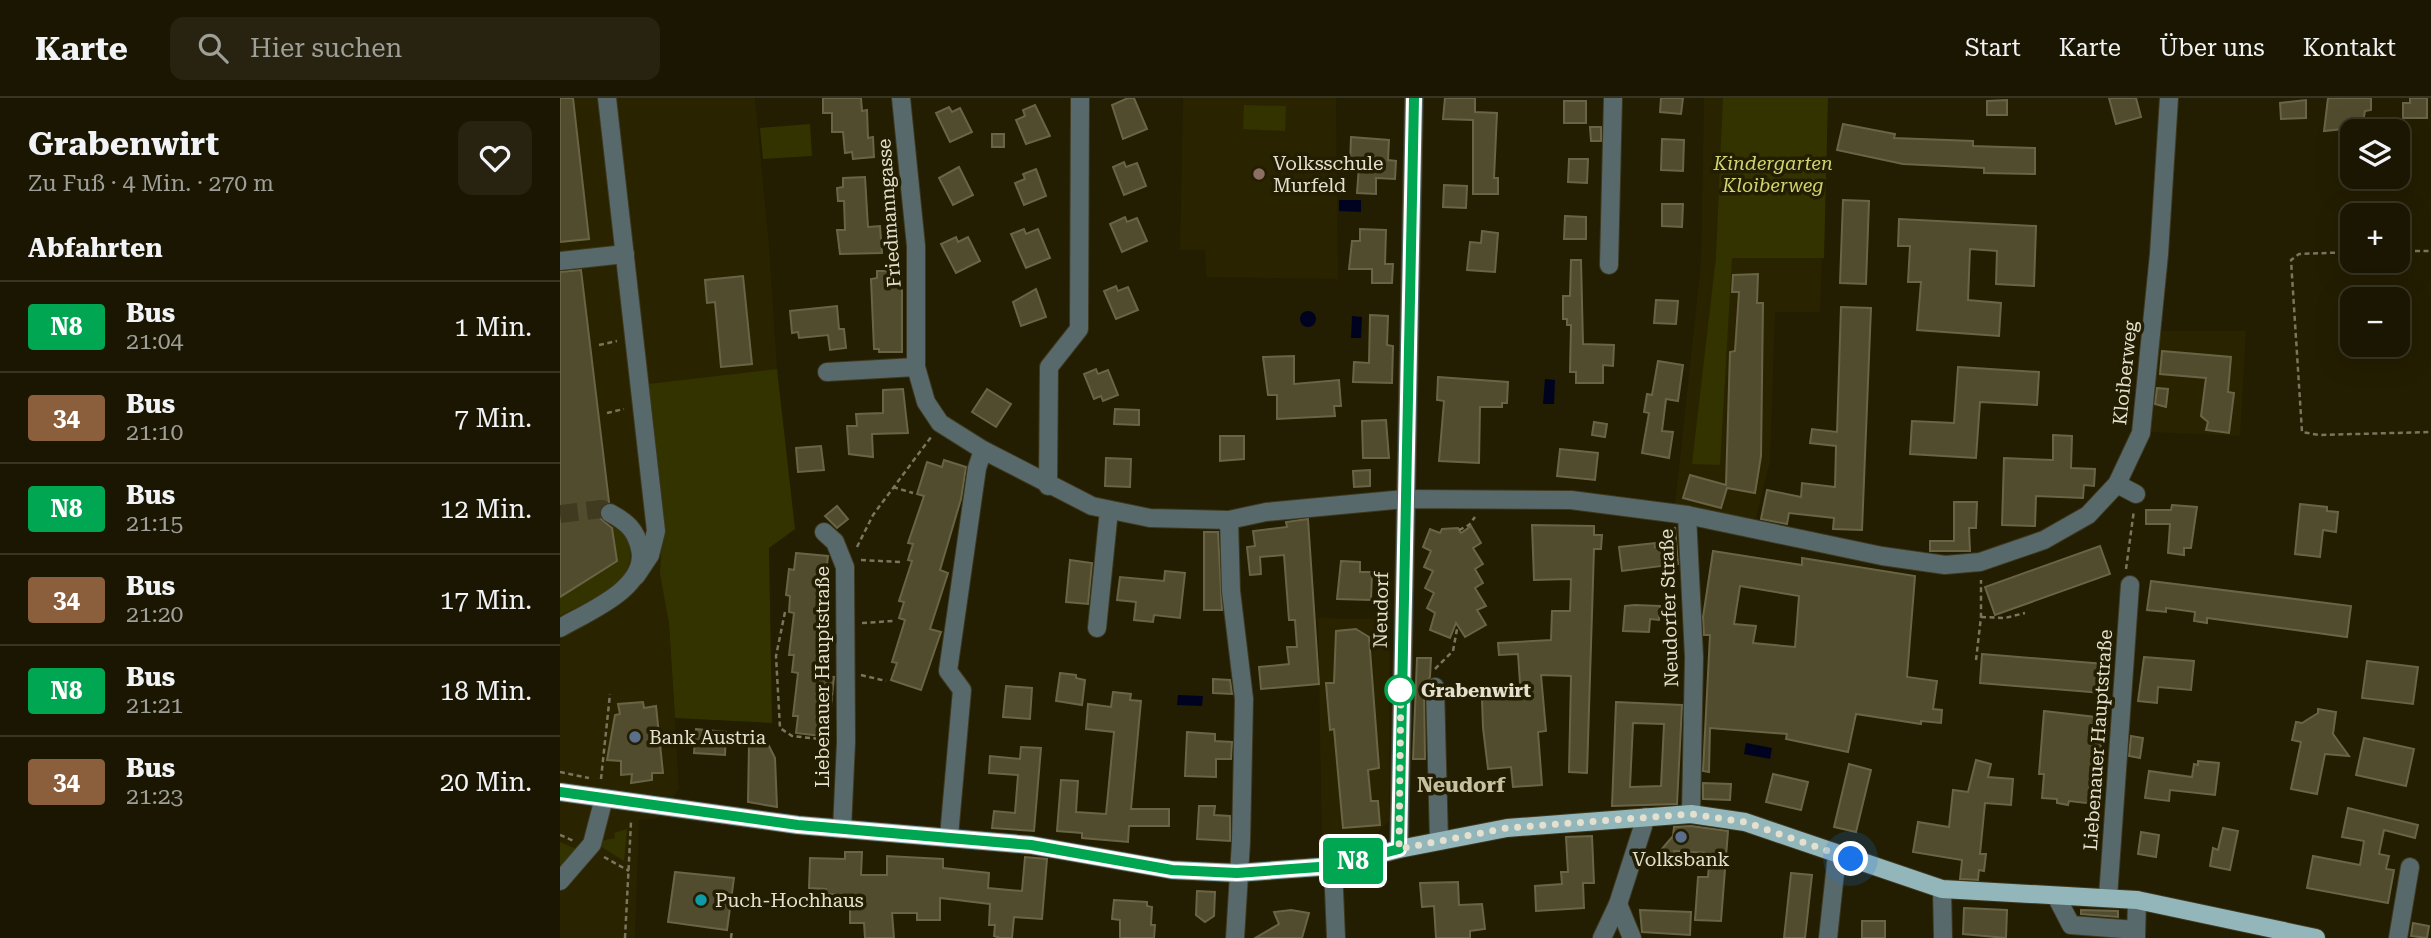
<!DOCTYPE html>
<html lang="de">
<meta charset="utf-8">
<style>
:root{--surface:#1a1601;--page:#272310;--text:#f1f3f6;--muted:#9f9f99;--line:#383523}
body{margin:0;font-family:"Roboto Serif",serif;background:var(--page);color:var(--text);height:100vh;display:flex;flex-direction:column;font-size:26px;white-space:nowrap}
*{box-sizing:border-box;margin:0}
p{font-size:23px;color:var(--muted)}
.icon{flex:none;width:38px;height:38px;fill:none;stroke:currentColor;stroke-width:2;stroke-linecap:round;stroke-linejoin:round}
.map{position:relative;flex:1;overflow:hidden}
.sheet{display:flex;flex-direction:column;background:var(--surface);width:560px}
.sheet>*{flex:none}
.badge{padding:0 14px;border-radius:5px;font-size:24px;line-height:46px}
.controls{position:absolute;left:1780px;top:21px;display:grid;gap:14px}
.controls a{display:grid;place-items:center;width:70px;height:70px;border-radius:14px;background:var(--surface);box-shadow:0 7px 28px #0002,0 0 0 2px var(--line);font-size:35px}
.you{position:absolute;width:35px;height:35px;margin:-18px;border:5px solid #fff;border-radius:50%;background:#1a73e8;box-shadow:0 0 0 10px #1a73e833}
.map>.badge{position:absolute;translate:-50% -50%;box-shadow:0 0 0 4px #fff}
h2{padding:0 28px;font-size:26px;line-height:63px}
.round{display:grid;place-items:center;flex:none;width:74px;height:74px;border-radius:14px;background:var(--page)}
.overview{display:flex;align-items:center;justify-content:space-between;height:119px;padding:0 28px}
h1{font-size:33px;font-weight:700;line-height:52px}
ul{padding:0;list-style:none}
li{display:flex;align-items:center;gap:21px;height:91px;padding:0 28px;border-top:2px solid var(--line)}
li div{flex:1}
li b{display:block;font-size:26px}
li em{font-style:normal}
li .badge{min-width:77px;font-weight:700;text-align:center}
header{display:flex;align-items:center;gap:42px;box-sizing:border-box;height:98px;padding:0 35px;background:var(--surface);border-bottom:2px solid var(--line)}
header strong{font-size:33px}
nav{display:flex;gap:38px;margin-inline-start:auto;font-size:24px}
.search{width:490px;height:63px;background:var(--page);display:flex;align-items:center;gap:18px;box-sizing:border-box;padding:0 24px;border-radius:14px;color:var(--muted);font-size:26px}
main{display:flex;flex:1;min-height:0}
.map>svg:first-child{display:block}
.built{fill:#2a2300}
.green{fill:#330}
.water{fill:#00031f}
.building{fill:#524c2f;stroke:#6a6446;stroke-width:2;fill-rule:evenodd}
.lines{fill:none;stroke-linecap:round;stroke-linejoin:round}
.minor-tunnel{stroke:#403a20;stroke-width:18;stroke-dasharray:18 9;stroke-linecap:butt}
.minor-casing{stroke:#3e381e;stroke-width:20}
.major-casing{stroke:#3e381e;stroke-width:20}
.path{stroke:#7a755e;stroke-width:2.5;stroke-dasharray:5 3.5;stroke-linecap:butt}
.minor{stroke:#58696b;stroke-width:18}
.major{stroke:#93b6bb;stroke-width:18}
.line-casing{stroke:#fff;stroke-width:16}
.line{stroke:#00a651;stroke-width:10}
.walk{stroke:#e3e0cf;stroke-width:7;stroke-dasharray:0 12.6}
.education-dot{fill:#8d6e63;stroke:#231d01;stroke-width:2.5}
.stop-dot{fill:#fff;stroke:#00a651;stroke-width:3.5}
.service-dot{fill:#5c6f8a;stroke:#231d01;stroke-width:2.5}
.culture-dot{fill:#0f9aa8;stroke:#231d01;stroke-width:2.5}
.labels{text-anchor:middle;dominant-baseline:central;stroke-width:7;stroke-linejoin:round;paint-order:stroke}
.poi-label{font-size:19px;fill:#e3e0cf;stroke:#231d01;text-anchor:start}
.park-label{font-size:19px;font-style:italic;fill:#d0d471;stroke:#231d01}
.street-label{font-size:19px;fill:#e3e0cf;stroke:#231d01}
.stop-label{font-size:19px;font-weight:bold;fill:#e3e0cf;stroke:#231d01;text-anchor:start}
.neighbourhood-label{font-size:21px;font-weight:bold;fill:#c7c09f;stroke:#231d01}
</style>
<header>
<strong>Karte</strong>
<div class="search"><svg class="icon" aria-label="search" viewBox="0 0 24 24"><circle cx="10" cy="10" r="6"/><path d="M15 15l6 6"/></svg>Hier suchen</div>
<nav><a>Start</a><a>Karte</a><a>Über uns</a><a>Kontakt</a></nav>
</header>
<main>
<section class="sheet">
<div class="overview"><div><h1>Grabenwirt</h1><p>Zu Fuß · 4 Min. · 270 m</p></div><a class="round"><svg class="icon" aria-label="heart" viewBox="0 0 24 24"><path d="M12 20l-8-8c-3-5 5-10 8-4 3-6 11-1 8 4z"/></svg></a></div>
<h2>Abfahrten</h2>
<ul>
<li><span class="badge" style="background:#00a651;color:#fff">N8</span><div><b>Bus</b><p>21:04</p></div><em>1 Min.</em></li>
<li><span class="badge" style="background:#8b5e3c;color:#fff">34</span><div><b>Bus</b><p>21:10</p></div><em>7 Min.</em></li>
<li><span class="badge" style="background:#00a651;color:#fff">N8</span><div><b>Bus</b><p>21:15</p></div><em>12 Min.</em></li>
<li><span class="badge" style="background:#8b5e3c;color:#fff">34</span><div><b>Bus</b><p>21:20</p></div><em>17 Min.</em></li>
<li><span class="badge" style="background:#00a651;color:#fff">N8</span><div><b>Bus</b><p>21:21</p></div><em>18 Min.</em></li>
<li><span class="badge" style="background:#8b5e3c;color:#fff">34</span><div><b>Bus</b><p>21:23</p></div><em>20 Min.</em></li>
</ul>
</section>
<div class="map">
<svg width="1871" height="840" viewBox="0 0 1871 840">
<rect width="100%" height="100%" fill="#231d01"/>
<g class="built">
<polygon points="0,0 195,0 209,148 217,271 88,286 102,434 100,476 109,526 119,691 98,720 79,722 75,840 0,840"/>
<polygon points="623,0 776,0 778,181 646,179 645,152 620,152"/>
<polygon points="1144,0 1268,0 1260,214 1215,214 1210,363 1195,424 1115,406 1141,165"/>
<polygon points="1600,233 1686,233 1680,338 1590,334"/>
<polygon points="758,520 830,521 829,723 806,747 778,758 762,749"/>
</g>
<g class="green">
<polygon points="1163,0 1268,0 1264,160 1172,160 1160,367 1132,366 1156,159"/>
<polygon points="684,7 726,8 725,33 683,31"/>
<polygon points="250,26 252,58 203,61 200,30"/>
<polygon points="217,271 235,431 209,450 212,625 115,620 109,526 100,476 102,434 87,286"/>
<path d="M52 426C61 432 69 441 70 452 74 489 27 503 0 518V499L57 463Z"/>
<polygon points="67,731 64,763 40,748 41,743 55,740 54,735"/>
<polygon points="0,744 21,753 0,776"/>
</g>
<g class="water">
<polygon points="779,102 801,102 801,114 779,113"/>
<circle cx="748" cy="221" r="8"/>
<polygon points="792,218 802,219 801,240 791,240"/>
<polygon points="985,281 995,282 994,306 983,306"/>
<polygon points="618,597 643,598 642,608 617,607"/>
<polygon points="1186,645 1212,650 1210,661 1184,656"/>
</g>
<g class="building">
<polygon points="0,0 13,0 29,141 0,144"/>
<polygon points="263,0 301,0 302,13 307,12 308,40 313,39 314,59 293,61 292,54 285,55 283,34 272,34 272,15 263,15"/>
<polygon points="568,0 574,0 587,31 563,41 552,7"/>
<polygon points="885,0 915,0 915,14 937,15 934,80 938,80 938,96 913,96 913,22 883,21"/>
<polygon points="1101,0 1123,0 1121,16 1100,14"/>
<polygon points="1549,0 1576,0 1581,19 1556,26"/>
<polygon points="1768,0 1811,0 1811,12 1805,13 1802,29 1764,33"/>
<polygon points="1850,0 1867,0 1867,20 1843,20 1843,5 1850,5"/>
<polygon points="1447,2 1447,17 1427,17 1427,3"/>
<polygon points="1746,2 1746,20 1721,21 1720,5"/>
<rect x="1004" y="3" width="22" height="22"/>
<polygon points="475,7 490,38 466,46 456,22 465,18 463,12"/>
<polygon points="389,9 392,14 400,10 412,34 390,44 376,15"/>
<polygon points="1283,26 1335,36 1334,40 1413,43 1413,48 1475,50 1475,76 1424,75 1424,70 1343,66 1277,52"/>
<polygon points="1030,29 1041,29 1041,43 1031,43"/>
<rect x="432" y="36" width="12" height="13"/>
<polygon points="791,39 829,42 828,62 836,63 835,81 816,80 816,96 797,95 799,68 790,67"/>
<polygon points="1102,41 1124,42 1123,73 1101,72"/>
<polygon points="1009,61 1028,61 1027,85 1008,84"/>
<polygon points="564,64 566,69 577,65 586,88 564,97 553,69"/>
<polygon points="399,69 413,97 393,107 379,80"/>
<polygon points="476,71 486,98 464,107 455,85 465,81 463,76"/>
<polygon points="305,79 308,129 320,128 322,155 280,156 277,132 285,132 284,103 278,103 277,90 283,89 283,80"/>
<polygon points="884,87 907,88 906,110 883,109"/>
<polygon points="1283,102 1309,103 1306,186 1280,185"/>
<polygon points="1102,106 1123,106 1122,129 1102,128"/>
<polygon points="1005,118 1026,119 1026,141 1004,141"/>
<polygon points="565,119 567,124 577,120 587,143 562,154 550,126"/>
<polygon points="1339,121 1476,128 1474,188 1436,186 1437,153 1410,151 1408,202 1441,205 1439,238 1357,232 1361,184 1348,184 1350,148 1338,148"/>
<polygon points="464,131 466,136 478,131 490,160 466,170 451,136"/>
<polygon points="800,131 826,132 825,166 833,166 832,185 812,185 812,171 789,171 792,143 800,143"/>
<polygon points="922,133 938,135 935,174 907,172 910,144 921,145"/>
<polygon points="396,139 398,144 408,139 420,163 396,175 381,146"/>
<polygon points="1011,162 1021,162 1023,246 1054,247 1053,268 1043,267 1043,285 1016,285 1016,274 1010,274 1011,227 1007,227 1007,221 1003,221 1003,198 1010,198"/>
<polygon points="21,172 49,404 40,409 39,416 41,421 52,430 57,463 0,499 0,174"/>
<polygon points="317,173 334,173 335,180 342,180 342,254 319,254 319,251 314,251 311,181 317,180"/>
<polygon points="1198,176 1197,205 1203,205 1201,358 1195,395 1167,390 1161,410 1123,400 1130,377 1166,387 1170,254 1175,253 1179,194 1172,194 1173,177"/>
<polygon points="183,178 192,266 161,269 155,204 147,205 145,182"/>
<polygon points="556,188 558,193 568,189 578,212 556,221 544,193"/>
<polygon points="476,191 486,219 461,228 453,204"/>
<polygon points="1096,202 1118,203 1116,226 1094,225"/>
<polygon points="277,208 279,231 284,231 286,250 270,252 268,237 239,240 238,234 232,235 230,213"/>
<polygon points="1281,209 1311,210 1302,432 1273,431 1274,420 1229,415 1227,426 1201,421 1207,392 1241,399 1242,385 1275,389 1276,348 1250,345 1252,331 1277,334"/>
<polygon points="810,217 828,218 827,247 833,248 832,285 793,284 794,264 809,265"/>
<polygon points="1602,253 1671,259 1668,294 1674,295 1669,335 1646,332 1648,324 1641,318 1646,280 1600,276"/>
<polygon points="734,258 734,286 779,282 781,308 774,308 775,318 717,321 717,297 708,297 703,259"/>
<polygon points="1098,263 1123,267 1118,303 1106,301 1102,333 1113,334 1109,360 1082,355 1089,315 1084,314 1087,296 1092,297"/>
<polygon points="1398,269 1479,274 1477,307 1420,304 1416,360 1350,356 1352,323 1394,325"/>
<polygon points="536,271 538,276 548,272 558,297 543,303 541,298 534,301 524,276"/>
<polygon points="878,279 948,284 947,305 942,305 942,309 920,309 919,365 879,363 884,303 877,302"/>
<polygon points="1597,290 1608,291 1606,309 1595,306"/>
<polygon points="343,291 348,335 312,336 313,359 289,356 287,328 297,328 296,316 323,315 323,292"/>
<polygon points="427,291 451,306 436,329 412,314"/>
<polygon points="555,311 579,312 579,327 554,326"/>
<polygon points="826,322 829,360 803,360 802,323"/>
<polygon points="1034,324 1047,326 1045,339 1032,337"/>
<polygon points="1493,337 1512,338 1511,370 1535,371 1534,388 1524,387 1523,400 1476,398 1475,428 1442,427 1444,360 1493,362"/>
<polygon points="660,338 684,338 684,361 660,363"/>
<polygon points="261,348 264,372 238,374 236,350"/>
<polygon points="1000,351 1038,355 1035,382 997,378"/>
<polygon points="546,360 571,361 570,389 545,388"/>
<polygon points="384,362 406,369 401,401 380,472 388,475 370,531 381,534 361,592 331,582 337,565 332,564 345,522 339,520 344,504 339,503 352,463 348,462 353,446 348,445 364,398 357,396 367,364 382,369"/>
<polygon points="810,372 810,388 794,389 793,373"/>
<polygon points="1394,404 1417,404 1416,430 1409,430 1410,453 1370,453 1370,443 1394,443"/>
<polygon points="1740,406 1767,409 1767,413 1778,414 1776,434 1763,432 1760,459 1735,456"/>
<polygon points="1612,407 1637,409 1631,450 1624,450 1624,457 1608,455 1610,426 1586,426 1586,412 1611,412"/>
<polygon points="277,408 288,421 277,430 265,418"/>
<polygon points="748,421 759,586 701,591 699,569 729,566 727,549 737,549 735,522 729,522 724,457 700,459 701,476 690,477 687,449 695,448 693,433 727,429 726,424"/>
<polygon points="972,427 1034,428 1034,437 1042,437 1041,451 1034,451 1027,675 1009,674 1011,578 981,577 986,633 978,634 982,687 953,689 951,669 928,671 923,630 922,602 961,600 958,556 939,557 938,545 991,542 992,513 1010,513 1011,481 974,482"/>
<polygon points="911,428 921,445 913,450 923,466 915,471 923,485 915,490 926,508 917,512 926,527 905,539 896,525 890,540 870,532 875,515 867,510 874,495 865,490 873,473 864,469 871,453 863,449 870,431 880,435 882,431 898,430 901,435"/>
<polygon points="1115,429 1118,466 1062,473 1059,449 1095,445 1095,449 1108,452"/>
<polygon points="644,434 658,434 662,512 644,512"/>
<polygon points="1540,448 1550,476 1435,517 1425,489"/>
<path d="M1153 453 1242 467V460L1355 478 1347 579 1377 583 1373 611 1382 612 1381 625 1361 623V626L1296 616 1288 654 1226 641 1227 636 1150 630 1149 674 1143 673 1150 537H1144L1143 519ZM1180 488 1239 498 1235 549 1193 545 1196 528 1174 526Z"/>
<polygon points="236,455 268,458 261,518 271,519 264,578 274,579 268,639 236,635 238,618 233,618 238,575 232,574 234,557 229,557 234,515 229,514 230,498 226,497 229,471 234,472"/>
<polygon points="510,462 532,465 528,506 506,504"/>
<polygon points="781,463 800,464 800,474 812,474 811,502 777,501"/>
<polygon points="605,473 625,475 620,520 594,517 593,524 574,522 576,504 557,502 560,479 604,483"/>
<polygon points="1591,483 1791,508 1787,539 1647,520 1647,525 1634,523 1635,514 1606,510 1606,514 1587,512"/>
<polygon points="1075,507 1100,508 1099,522 1090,521 1089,534 1063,533 1065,508"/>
<polygon points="796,531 809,539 819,670 808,672 811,703 818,703 820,727 783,730 774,631 770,632 766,585 774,585 776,533"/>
<polygon points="1422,556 1545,566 1542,595 1420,585"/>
<polygon points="1584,559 1634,563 1631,592 1598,589 1597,605 1578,603"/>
<polygon points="857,560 871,560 870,579 864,589 865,661 853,661"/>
<polygon points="1807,563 1858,569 1853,606 1802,600"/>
<polygon points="500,575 516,577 516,580 525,582 522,607 496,603"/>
<polygon points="653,581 670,582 672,596 653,595"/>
<polygon points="446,588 472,590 470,621 443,619"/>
<polygon points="553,594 571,596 570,602 581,603 571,711 609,711 609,728 569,728 568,744 522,740 522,735 497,733 501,682 518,683 516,714 546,716 554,634 526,631 528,606 551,609"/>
<polygon points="83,604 84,610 96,608 103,675 92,675 92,682 71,685 72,676 61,677 61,663 47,662 55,617 60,616 58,606"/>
<path d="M1056 604 1122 607 1117 706 1052 708ZM1073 625 1104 626 1101 688 1070 689Z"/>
<polygon points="1758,611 1776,614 1773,636 1789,658 1765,656 1757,696 1731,691 1741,644 1732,642 1736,624 1742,625 1758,615"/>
<polygon points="1484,613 1544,620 1535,706 1509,703 1508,707 1497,705 1497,701 1482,700 1484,676 1479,676"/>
<polygon points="136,631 166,634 165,657 134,655"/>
<polygon points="627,634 655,636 655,643 672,644 671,661 656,661 656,679 625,678"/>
<polygon points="1571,638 1583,640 1580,660 1569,658"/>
<polygon points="1804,640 1854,651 1846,688 1796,677"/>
<polygon points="207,644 215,660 217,709 188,704 189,645"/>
<polygon points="461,649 481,650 474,733 432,730 434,713 455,715 458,677 429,675 430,658 460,661"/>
<polygon points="1416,662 1431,666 1428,679 1453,681 1451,707 1425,705 1420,756 1426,756 1424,773 1419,772 1418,782 1400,781 1402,762 1353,754 1358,724 1389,729 1393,692 1408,694"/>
<polygon points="1638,663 1659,665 1655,697 1610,692 1609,703 1585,700 1589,673 1632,679 1634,666 1638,667"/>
<polygon points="1289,666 1311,672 1296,734 1274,729"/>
<polygon points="1213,676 1248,684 1241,712 1206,704"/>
<polygon points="1143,685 1171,686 1170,702 1143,701"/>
<polygon points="639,708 655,708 654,717 670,718 670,743 637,741"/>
<polygon points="1788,710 1858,727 1855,740 1824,732 1819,756 1829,758 1826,771 1834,772 1828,805 1747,790 1753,758 1800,767 1804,743 1782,739"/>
<polygon points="1131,728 1168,733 1161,823 1135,822 1138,779 1148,779 1150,755 1114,753 1113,761 1095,759 1113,738 1114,729"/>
<polygon points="1663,730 1678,733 1670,772 1650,768 1653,750 1658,752"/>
<polygon points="1581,734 1599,737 1596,759 1578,756"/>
<polygon points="1032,738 1034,785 1023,785 1024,810 976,813 975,788 1002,786 1001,774 1008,774 1006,739"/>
<polygon points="285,754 302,754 301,777 327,777 327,758 383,761 383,770 429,775 428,790 462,793 465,759 487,761 482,821 454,819 452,840 440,840 434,838 435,827 429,827 430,806 380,800 380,822 357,822 357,815 332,815 334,840 305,840 304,825 290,825 290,797 266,796 266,791 249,790 250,760 285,761"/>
<polygon points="115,774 174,780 167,832 108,824"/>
<polygon points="1231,775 1252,777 1245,840 1224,840"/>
<polygon points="898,784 899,807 922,806 925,831 910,833 910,840 876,840 874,808 862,809 860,785"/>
<polygon points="637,793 655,794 654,818 645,824 636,817"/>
<polygon points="554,802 587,804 587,808 592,809 591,827 595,827 594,840 560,840 560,822 552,821"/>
<polygon points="1404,810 1447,812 1446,840 1403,836"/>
<polygon points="731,812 749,815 742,840 695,840 719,826 714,814"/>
<polygon points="1080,812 1131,814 1130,837 1082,834"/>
<polygon points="1521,812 1558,813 1558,819 1521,816"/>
<rect x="1302" y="823" width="23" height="17"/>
<polygon points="1853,825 1869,828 1867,840 1851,838"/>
</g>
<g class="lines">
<polyline class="minor-tunnel" points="0,416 42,411 50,415"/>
<defs>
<g id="minor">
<polyline points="47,0 96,433 90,457 76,478"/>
<polyline points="341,0 356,148 356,269 366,304 380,325 423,352 532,408 590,420 669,422 706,414 845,401 1011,402 1127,417 1322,458 1385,467 1420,464 1484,442 1528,417 1557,386 1581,335 1599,156 1609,0"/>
<polyline points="0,163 65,156"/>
<polyline points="1049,167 1053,0"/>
<polyline points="267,274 356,269"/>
<polyline points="1557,386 1576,396"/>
<polyline points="488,388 489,269 519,231 520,0"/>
<polyline points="1127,417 1134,559 1131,716"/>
<polyline points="669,422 671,493 684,601 681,744 675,840"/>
<polyline points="264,434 275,444 285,469 286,644 282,731"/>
<path d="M0 530C27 514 89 490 80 451 76 432 67 424 50 415"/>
<polyline points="537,530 549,412"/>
<polyline points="875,589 879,743"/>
<polyline points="389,738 402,592 388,573 417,370 423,352"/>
<polyline points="839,751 854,0"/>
<polyline points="773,768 776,840"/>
<polyline points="0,783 32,746 44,700"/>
<polyline points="1382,791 1383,840"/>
<polyline points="1496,798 1511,827 1576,832"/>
<polyline points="1548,799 1570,487"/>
<polyline points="1058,806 1072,840"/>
<polyline points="1042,840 1058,806 1086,719"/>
<polyline points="1268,840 1277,756"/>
<polyline points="1576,840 1577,802"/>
<polyline points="1838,840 1850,769"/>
</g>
<polyline id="major" points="0,694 238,727 471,747 612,772 677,775 773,768 839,751 947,730 1131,716 1185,724 1382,791 1577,802 1756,840"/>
</defs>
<use href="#minor" class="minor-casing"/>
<use href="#major" class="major-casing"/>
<g class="path">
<polyline points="1838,153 1871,153"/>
<polyline points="1792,154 1739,156 1731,162 1742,334 1759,337 1871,334"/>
<polyline points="39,247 57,243"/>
<polyline points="47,315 64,311"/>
<polyline points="333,389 353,395"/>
<polyline points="899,432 909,427 915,419"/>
<polyline points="297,449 313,417 371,339"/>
<polyline points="301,462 340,464"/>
<polyline points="1566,471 1574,412"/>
<polyline points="225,514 216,558 220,630 232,638 269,642"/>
<polyline points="1421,519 1445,520 1465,515"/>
<polyline points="302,525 333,523"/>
<polyline points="1416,562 1421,519 1421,482"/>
<polyline points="875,571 893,553 897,531"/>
<polyline points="301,577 326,583"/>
<polyline points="0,674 29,680"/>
<polyline points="41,681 50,596"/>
<polyline points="0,737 14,743"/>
<polyline points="44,759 69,773"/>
<polyline points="65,840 71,724"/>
<polyline points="171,840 172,832"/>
</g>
<use href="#minor" class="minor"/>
<use href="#major" class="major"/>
</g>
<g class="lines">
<defs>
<polyline id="line" points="0,694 238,727 471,747 612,772 677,775 773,768 839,751 854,0"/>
</defs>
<use href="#line" class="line-casing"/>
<use href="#line" class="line"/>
<polyline class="walk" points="840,592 841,587 839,751 947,730 1131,716 1185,724 1291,761"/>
</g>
<circle class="education-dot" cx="699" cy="76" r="7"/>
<circle class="stop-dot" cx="840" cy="592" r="14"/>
<g class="service-dot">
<circle cx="75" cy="639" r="7"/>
<circle cx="1121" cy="739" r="7"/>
</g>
<circle class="culture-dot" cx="141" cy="802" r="7"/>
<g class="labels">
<g class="poi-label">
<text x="713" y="65">Volksschule<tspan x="713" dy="22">Murfeld</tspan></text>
<text x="89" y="639">Bank Austria</text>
<text x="1121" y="761" text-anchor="middle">Volksbank</text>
<text x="155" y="802">Puch-Hochhaus</text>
</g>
<g class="park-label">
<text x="1213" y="65">Kindergarten<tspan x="1213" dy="22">Kloiberweg</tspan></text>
</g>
<g class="street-label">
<text transform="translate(329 115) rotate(-94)">Friedmanngasse</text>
<text transform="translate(1565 275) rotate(-84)">Kloiberweg</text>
<text transform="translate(1109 510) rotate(-92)">Neudorfer Straße</text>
<text transform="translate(821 512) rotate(-89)">Neudorf</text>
<text transform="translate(262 579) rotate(-90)">Liebenauer Hauptstraße</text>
<text transform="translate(1538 642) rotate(-86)">Liebenauer Hauptstraße</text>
</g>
<g class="stop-label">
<text x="861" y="592">Grabenwirt</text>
</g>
<g class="neighbourhood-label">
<text x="901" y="687">Neudorf</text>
</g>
</g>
</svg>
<div class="controls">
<a><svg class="icon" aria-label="layers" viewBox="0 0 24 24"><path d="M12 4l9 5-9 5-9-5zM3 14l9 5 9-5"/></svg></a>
<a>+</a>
<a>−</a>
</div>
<div class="you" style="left:1291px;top:761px"></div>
<b class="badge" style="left:793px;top:763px;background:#00a651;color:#fff">N8</b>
</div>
</main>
